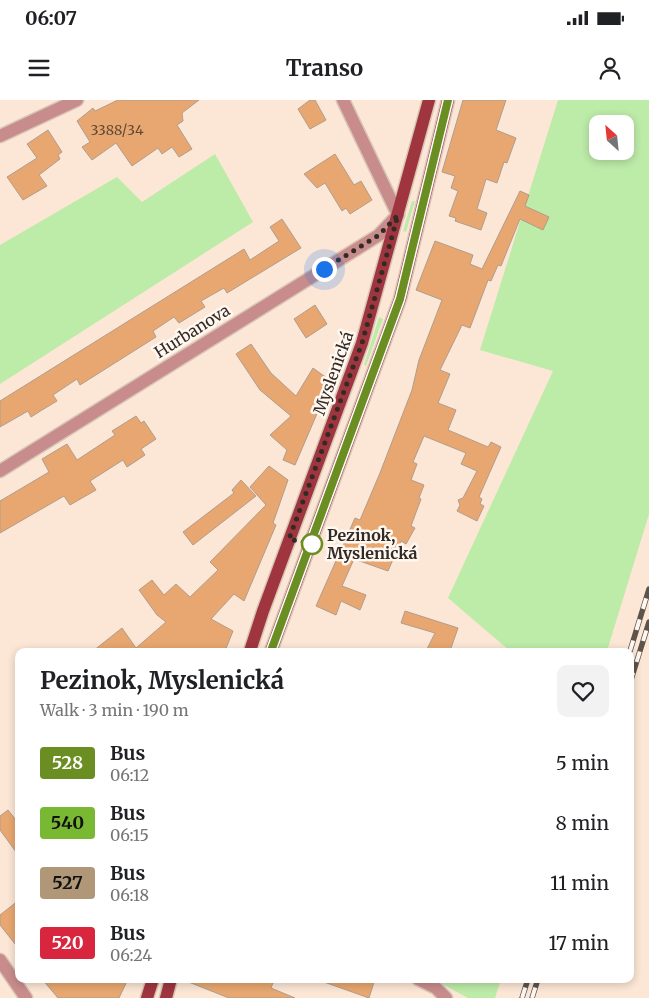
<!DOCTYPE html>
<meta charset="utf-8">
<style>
:root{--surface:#fff;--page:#f2f2f2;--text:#202124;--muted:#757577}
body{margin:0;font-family:Merriweather,serif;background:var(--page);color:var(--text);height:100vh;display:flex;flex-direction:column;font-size:19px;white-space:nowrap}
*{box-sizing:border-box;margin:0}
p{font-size:16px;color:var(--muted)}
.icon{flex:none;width:28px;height:28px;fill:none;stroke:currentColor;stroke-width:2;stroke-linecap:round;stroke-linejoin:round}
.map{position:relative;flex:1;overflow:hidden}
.drawer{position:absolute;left:15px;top:548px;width:619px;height:335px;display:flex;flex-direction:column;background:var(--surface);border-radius:10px;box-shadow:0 2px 8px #0003}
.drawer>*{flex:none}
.badge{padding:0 10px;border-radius:4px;font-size:18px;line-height:32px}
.needle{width:32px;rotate:333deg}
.fabs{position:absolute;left:589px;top:15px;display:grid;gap:10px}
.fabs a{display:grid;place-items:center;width:45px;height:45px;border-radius:10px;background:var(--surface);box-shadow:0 2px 8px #0003;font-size:25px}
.you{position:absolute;width:25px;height:25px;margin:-12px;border:4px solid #fff;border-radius:50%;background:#1a73e8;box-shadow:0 0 0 8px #1a73e833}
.map>.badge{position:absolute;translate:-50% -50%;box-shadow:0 0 0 2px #fff}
.round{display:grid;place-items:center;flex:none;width:52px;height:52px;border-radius:10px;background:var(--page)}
.headline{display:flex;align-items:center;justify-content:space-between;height:85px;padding:0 25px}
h1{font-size:24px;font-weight:700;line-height:38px}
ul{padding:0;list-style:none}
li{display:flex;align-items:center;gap:15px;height:60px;padding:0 25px}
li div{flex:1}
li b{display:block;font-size:19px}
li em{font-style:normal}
li .badge{min-width:55px;font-weight:700;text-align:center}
.status{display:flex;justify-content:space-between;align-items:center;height:35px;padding:0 25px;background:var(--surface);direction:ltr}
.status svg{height:14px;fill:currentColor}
header{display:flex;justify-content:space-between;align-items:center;height:65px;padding:0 25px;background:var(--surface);font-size:22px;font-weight:700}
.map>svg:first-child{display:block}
.green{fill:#bdeba8;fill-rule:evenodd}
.building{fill:#e8a770;stroke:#b09d8d}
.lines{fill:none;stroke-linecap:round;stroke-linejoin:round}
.minor-casing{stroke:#d8c5b6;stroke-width:15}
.major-casing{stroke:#d8c5b6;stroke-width:15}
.minor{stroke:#c88c8c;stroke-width:12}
.major{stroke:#9f353f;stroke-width:12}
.rail-casing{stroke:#5e534b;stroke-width:5.5}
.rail{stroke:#fff7f0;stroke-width:4;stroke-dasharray:11;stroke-linecap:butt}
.line-casing{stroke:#fff;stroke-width:11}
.line{stroke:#6b8e23;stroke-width:8}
.walk{stroke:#322a24;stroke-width:5;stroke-dasharray:0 9}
.stop-dot{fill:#fff;stroke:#6b8e23;stroke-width:2.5}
.labels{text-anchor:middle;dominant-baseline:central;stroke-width:5;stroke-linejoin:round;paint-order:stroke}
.number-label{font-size:14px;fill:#604937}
.street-label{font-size:16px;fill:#322a24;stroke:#fff7f0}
.stop-label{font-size:16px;font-weight:bold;fill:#322a24;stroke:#fff7f0;text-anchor:start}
</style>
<div class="status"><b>06:07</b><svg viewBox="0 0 49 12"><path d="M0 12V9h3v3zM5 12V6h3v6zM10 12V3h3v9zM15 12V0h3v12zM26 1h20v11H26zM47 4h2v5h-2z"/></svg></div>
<header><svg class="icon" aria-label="menu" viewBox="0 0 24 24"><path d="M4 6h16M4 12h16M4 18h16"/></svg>Transo<svg class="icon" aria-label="person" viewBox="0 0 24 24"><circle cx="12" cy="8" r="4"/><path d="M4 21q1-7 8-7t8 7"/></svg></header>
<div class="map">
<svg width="649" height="898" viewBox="0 0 649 898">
<rect width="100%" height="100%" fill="#fce7d6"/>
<g class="green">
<path d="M558 0H649V414L607 551H510L448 498 553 271 480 250ZM598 24H625V51H598Z"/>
<polygon points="215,54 253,122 0,284 0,145 117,77 142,102"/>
<polygon points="412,101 415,101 406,132 403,131"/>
<polygon points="379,217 383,219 366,266 364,265"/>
<polygon points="433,879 501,879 495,898 468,898"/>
</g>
<g class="building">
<polygon points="118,0 199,0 182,13 183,21 177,25 192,49 179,57 172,47 162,54 158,48 132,66 116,43 92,60 82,47 90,42 77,21 93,8 95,11"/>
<polygon points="310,0 315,0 326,20 310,29 298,9"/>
<polygon points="463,0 506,0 496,30 516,38 507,63 504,62 497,83 486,79 477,109 487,113 481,130 455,121 456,118 449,116 458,91 451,88 455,76 442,72"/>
<polygon points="48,30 62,52 58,55 60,59 39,75 47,86 23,100 7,77 37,58 27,44"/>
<polygon points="335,54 354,85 361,81 372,100 350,114 346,108 342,111 325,83 317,88 304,74"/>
<polygon points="520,91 529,95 525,106 549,117 543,130 520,119 501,166 498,165 491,181 488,180 470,228 462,225 440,270 450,274 438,303 456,310 448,330 488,347 491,342 501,347 479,397 482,399 480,404 484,406 477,421 457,411 460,405 458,400 463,398 477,371 461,364 466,353 424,336 413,362 417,364 411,380 424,385 419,398 421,399 411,426 415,428 406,444 401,441 388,471 354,459 342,486 366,495 360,510 341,501 336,515 316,506 355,418 360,420 380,373 412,290 419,260 442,200 416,190 435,141 473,155 470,164 482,169"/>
<polygon points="282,119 301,148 227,193 224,188 201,201 205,207 179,223 174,217 153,231 156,237 80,285 77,279 53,295 57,301 42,310 31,317 28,311 0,327 0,301 244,149 250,160 279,141 270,127"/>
<polygon points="315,205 327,224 306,238 294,219"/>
<polygon points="251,244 271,273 296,296 313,268 331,281 295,365 283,360 287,350 270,335 291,316 260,290 236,254"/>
<polygon points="136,316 141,323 144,321 156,339 141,349 145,355 127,367 123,360 90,381 96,390 70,405 64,396 0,433 0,401 49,372 42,359 67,344 77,360 115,335 112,331"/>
<polygon points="269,366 288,380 273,423 276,425 244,501 234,494 211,519 233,531 225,551 93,551 122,528 136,548 166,522 157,515 139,490 152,480 164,495 176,484 190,497 218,470 210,462 266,405 250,387"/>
<polygon points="241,380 256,396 193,445 183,432 234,393 232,390"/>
<polygon points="405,511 458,528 450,551 426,551 435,533 401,523"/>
<polygon points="8,710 19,724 19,756 0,730 0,716"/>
<polygon points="19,800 19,849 0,825 0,815"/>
<polygon points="42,879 128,879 119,898 58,898"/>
<polygon points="181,879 261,879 273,883 271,888 295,898 229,898"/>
<polygon points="324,879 375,879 369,898 324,882"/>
</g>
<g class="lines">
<defs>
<g id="minor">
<polyline points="0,36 77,0"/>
<polyline points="0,371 379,135 398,115 343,0"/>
<polyline points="0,860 26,898"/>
<polyline points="418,879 436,888 446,898"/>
</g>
<g id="major">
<polyline points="250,551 263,511 362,243 429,0"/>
<polyline points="271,551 400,199 448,0"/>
<polyline points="147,898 153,879"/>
<polyline points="166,898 171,879"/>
</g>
</defs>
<use href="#minor" class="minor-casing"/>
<use href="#major" class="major-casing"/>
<use href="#minor" class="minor"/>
<use href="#major" class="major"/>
<defs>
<g id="rail">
<polyline points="630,551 649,489"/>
<polyline points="630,583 649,522"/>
<polyline points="522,898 528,879"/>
<polyline points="532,898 538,879"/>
</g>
</defs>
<use href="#rail" class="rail-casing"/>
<use href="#rail" class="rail"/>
</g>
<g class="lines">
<defs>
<polyline id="line" points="271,551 400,199 448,0"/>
</defs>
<use href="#line" class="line-casing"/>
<use href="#line" class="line"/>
<polyline class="walk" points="312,444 289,439 362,243 398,115 379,135 324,169"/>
</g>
<circle class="stop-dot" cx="312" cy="444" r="10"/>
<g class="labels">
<g class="number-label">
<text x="117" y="30">3388/34</text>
</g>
<g class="street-label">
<text transform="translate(192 231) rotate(-32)">Hurbanova</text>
<text transform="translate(333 273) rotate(-70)">Myslenická</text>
</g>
<g class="stop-label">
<text x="327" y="435">Pezinok,<tspan x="327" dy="18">Myslenická</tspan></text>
</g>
</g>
</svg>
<div class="fabs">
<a><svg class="needle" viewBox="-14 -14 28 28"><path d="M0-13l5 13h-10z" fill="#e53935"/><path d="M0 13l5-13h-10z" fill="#757577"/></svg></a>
</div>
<div class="you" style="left:324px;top:169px"></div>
<section class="drawer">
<div class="headline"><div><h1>Pezinok, Myslenická</h1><p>Walk · 3 min · 190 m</p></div><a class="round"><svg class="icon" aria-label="heart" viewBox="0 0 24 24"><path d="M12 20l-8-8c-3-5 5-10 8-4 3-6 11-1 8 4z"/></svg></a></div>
<ul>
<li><span class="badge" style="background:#6b8e23;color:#fff">528</span><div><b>Bus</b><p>06:12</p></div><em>5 min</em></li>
<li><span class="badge" style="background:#78b833;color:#111">540</span><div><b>Bus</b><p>06:15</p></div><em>8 min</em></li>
<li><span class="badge" style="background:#af9778;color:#111">527</span><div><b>Bus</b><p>06:18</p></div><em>11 min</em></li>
<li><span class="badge" style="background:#d7263d;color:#fff">520</span><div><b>Bus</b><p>06:24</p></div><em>17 min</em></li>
</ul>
</section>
</div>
